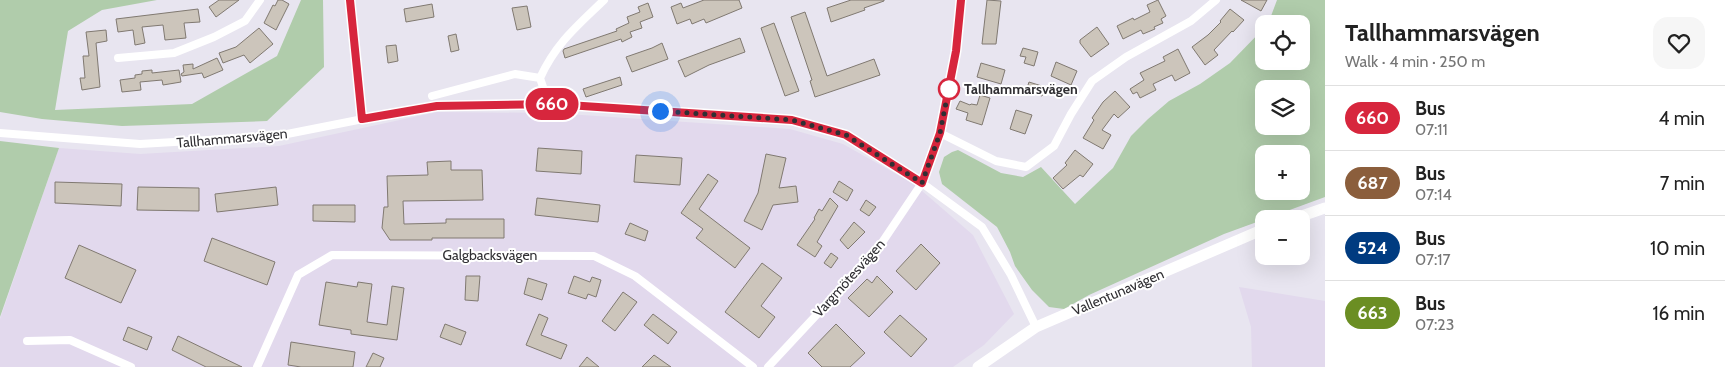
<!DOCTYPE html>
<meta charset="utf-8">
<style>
:root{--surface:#fff;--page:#f6f6f6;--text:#222;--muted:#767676;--line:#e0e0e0}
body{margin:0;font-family:Cabin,sans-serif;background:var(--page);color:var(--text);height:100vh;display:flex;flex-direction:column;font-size:19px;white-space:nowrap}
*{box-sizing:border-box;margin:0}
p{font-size:16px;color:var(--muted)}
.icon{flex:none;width:28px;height:28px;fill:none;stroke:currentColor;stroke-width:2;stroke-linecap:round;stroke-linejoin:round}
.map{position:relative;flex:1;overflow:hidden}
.panel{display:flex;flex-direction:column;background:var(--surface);width:400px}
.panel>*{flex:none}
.badge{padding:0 10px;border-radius:16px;font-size:18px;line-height:32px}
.fabs{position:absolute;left:1255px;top:15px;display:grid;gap:10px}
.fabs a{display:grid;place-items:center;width:55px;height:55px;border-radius:10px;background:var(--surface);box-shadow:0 5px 20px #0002;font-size:25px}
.you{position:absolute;width:25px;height:25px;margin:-12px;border:4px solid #fff;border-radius:50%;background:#1a73e8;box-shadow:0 0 0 8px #1a73e833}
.map>.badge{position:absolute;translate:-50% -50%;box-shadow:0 0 0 2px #fff}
.round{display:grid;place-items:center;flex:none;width:52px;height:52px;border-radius:15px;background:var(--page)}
.overview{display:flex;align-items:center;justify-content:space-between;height:85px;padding:0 20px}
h1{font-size:24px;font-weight:800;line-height:38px}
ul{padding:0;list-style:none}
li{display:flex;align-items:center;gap:15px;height:65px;padding:0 20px;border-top:1px solid var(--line)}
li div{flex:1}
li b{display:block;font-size:19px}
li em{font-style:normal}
li .badge{min-width:55px;font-weight:700;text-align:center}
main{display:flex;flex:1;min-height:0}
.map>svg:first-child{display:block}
.industrial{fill:#e2d9ed}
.green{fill:#b0ccab;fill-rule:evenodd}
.building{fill:#ccc5bb;stroke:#807971}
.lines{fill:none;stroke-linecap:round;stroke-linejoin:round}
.street{stroke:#fff;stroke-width:8}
.secondary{stroke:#fff;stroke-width:11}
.line-casing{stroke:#fff;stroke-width:11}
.line{stroke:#d7263d;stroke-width:8}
.walk{stroke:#302f33;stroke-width:5;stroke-dasharray:0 9}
.stop-dot{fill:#fff;stroke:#d7263d;stroke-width:2.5}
.labels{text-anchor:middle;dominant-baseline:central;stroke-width:4;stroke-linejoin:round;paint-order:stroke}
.stop-label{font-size:14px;font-weight:bold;fill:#302f33;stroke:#fff;text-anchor:start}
.street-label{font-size:14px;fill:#302f33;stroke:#fff}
</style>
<main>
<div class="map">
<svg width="1325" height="367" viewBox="0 0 1325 367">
<rect width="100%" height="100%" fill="#e8e5f0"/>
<g class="industrial">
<polygon points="437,112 552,113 790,129 843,144 914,184 973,235 1014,314 984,345 953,367 0,367 0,319 59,148 140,154 279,146"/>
<polygon points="1239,287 1325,301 1325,367 1252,367 1251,327"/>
</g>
<g class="green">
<polygon points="0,0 157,0 102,10 68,31 55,110 192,104 277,56 301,0 323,0 324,67 267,121 122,126 42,119 0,112"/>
<path d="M1277 0H1325V197L1224 234 1089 295 1064 309 1049 307 1032 290 1015 266 1010 252 997 227 942 184 939 172 944 157 952 152 958 150 1001 173 1023 177 1041 167 1075 204 1113 168 1131 136 1148 119 1169 101 1200 84 1230 63 1264 28V61H1301V24H1268ZM1264 89H1301V126H1264ZM1264 154H1301V191H1264Z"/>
<polygon points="0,141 59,148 0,317"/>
</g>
<g class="building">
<polygon points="219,0 239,0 216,17 209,7"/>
<polygon points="278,0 282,0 289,4 276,30 264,23 273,5 275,6"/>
<polygon points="704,0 739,0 742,8 706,23 704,19 692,24 690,19 677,24 671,7 681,3 683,8"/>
<polygon points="851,0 884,0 884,1 864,8 865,10 831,22 827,8"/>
<polygon points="987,0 1001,1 996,44 982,44"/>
<polygon points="1158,0 1166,16 1161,19 1163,23 1154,27 1155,29 1143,34 1141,30 1123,39 1117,26 1133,18 1134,20 1150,12 1147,5"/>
<polygon points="1241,0 1267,0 1261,11"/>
<polygon points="648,3 653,17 640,22 642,28 630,32 632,37 622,42 621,39 565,58 563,51 564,49 617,31 616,29 629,23 627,17 640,12 638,7"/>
<polygon points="432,4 434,17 406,22 404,9"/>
<polygon points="527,6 531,27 517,30 512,8"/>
<polygon points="198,9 200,22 184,23 186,38 165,40 163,25 142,27 145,43 135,45 133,30 118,32 116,19"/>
<polygon points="1230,9 1244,20 1233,32 1232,31 1214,50 1218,55 1205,65 1192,47 1208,35 1221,22 1220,21"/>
<polygon points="805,12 827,76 874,59 880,75 815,97 810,81 812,80 791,17"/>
<polygon points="774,23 799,91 785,96 761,28"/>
<polygon points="1097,27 1109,44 1091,57 1080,43 1080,40"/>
<polygon points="259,28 273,44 250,63 244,55 223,63 219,53 236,47"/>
<polygon points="106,30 107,41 96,43 100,87 82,90 80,78 85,78 83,56 89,56 86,32"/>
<polygon points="456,34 459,50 451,52 448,36"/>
<polygon points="740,38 745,52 709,65 685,77 678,61"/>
<polygon points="662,43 668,59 632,72 626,57 652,48"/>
<polygon points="396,45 398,61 388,63 386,46"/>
<polygon points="1023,48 1038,52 1034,66 1024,63 1026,57 1020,56"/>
<polygon points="1178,49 1190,73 1175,81 1172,75 1153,84 1156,90 1140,98 1137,92 1133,94 1130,89 1144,80 1140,73 1165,61 1163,57"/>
<polygon points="217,58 223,70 204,78 202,73 182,76 181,74 184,72 183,65 193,64 193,69"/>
<polygon points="1056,62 1077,71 1071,85 1051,76"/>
<polygon points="981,63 1005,70 1001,84 977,77"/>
<polygon points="152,70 152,73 179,70 181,82 163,85 162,80 140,82 141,90 122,92 120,80 135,78 135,75 142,74 142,71"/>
<polygon points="620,77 622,85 586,97 583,89"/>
<polygon points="1029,82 1045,87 1042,96 1026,91"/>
<polygon points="1115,91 1130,107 1118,118 1114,114 1102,130 1111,135 1103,149 1083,138 1094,120 1092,118 1103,102"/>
<polygon points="980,95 990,98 982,125 966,120 968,113 956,109 960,101 970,105 971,104 977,105"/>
<polygon points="1016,110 1032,115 1025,134 1010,129"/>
<polygon points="538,148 582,151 581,174 536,171"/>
<polygon points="1075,150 1093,164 1083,177 1080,175 1063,189 1053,178 1067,165 1065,163"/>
<polygon points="766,154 786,158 779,188 796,186 798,202 773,205 762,230 744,221 758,193"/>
<polygon points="636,155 682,158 680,185 634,182"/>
<polygon points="451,161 451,170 482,170 483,200 403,201 404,224 446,223 446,219 504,219 504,238 432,238 432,240 390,240 382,228 384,207 388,207 387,176 428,175 427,162"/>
<polygon points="708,174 718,181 699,209 750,248 735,268 696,238 703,229 681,213"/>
<polygon points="839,181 853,190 847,201 833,192"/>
<polygon points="55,182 122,184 121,206 55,203"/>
<polygon points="138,187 199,188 199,211 137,210"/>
<polygon points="276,187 278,205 217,212 215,194"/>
<polygon points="537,198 600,205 598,222 535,215"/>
<polygon points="830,198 838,206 817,242 822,246 815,257 797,245 815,219 814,218 819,209 822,211"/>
<polygon points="866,200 876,207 869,216 860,210"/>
<polygon points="313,205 355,205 355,222 313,221"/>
<polygon points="854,222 865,232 848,249 840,240"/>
<polygon points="630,223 648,231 645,241 625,234"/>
<polygon points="212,238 275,262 267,285 204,261"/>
<polygon points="921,244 940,263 916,290 896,271"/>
<polygon points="79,245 136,270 121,303 65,278"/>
<polygon points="831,253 838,258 831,268 824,263"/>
<polygon points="762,263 782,278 761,306 775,317 759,338 725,312"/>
<polygon points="466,276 480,276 478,301 465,300"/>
<polygon points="574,276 590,282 592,277 601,280 596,297 588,294 586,299 568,293"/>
<polygon points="877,276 893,292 869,317 848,298 867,279 872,283"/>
<polygon points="528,278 547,284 542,300 524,294"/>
<polygon points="326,282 357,287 358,282 372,284 367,322 387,325 392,286 404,288 397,340 351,334 351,330 319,325"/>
<polygon points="623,292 637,302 615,331 602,321"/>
<polygon points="539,314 548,318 541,335 567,345 561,359 526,345"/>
<polygon points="653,314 677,332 668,344 644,325"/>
<polygon points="900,315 927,339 911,357 884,332"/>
<polygon points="445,324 466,332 461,345 440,337"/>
<polygon points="836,324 865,353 850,367 822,367 808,353"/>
<polygon points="128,327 152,337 147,350 123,340"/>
<polygon points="178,336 242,367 206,367 172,350"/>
<polygon points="291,342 355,352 353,367 301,367 288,365"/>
<polygon points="373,353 384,358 380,367 366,367"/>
<polygon points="654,355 671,367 642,367"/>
<polygon points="587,357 599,367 579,367"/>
</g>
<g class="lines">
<g class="street">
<polyline points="350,0 363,119"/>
<polyline points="118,58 174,53 214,37 245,21 260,0"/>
<polyline points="432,96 515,74 540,78"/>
<path d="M553 104 544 90 540 78C556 43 577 26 604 0"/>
<polyline points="0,133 140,144 277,136 363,119 437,106 553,104 792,120 846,135 922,183 982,227 1011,275 1036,327"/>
<polyline points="940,133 996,161 1026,167 1054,146 1071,114 1092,81 1126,57 1191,21 1216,0"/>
<polyline points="27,341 70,340 131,367"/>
<polyline points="257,367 298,275 332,255 594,256 635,276 753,367"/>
<polyline points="768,367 877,250 922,183 940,133 956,51 961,0"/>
</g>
<g class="secondary">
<polyline points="1293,219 1325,208"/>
<polyline points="978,367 1036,327 1264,229"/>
</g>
</g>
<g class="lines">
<defs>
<polyline id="line" points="350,0 362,119 437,106 553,104 792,120 846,135 922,183 940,133 956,51 961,0"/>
</defs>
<use href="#line" class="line-casing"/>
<use href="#line" class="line"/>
<polyline class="walk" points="660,111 792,120 846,135 922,183 940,133 950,82 949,89"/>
</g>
<circle class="stop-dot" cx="949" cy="89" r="10"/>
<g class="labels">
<g class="stop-label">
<text x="964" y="89">Tallhammarsvägen</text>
</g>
<g class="street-label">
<text transform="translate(232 138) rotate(-5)">Tallhammarsvägen</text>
<text x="490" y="255">Galgbacksvägen</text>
<text transform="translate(849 278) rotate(-48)">Vargmötesvägen</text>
<text transform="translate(1118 292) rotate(-23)">Vallentunavägen</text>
</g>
</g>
</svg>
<div class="fabs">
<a><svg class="icon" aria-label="locate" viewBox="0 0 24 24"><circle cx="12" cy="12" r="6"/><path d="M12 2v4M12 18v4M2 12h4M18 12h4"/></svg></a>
<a><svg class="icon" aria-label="layers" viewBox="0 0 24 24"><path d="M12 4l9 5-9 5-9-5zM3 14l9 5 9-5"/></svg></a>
<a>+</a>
<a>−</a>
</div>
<div class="you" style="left:660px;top:111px"></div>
<b class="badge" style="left:552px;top:104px;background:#d7263d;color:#fff">660</b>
</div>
<section class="panel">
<div class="overview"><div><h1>Tallhammarsvägen</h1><p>Walk · 4 min · 250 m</p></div><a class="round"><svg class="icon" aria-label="heart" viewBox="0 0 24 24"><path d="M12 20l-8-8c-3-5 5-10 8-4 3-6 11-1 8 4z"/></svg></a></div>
<ul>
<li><span class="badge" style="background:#d7263d;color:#fff">660</span><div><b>Bus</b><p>07:11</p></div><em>4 min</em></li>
<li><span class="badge" style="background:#8b5e3c;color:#fff">687</span><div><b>Bus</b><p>07:14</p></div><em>7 min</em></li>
<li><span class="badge" style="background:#003b80;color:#fff">524</span><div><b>Bus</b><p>07:17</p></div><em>10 min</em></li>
<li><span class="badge" style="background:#6b8e23;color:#fff">663</span><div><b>Bus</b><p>07:23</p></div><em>16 min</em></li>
</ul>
</section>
</main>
